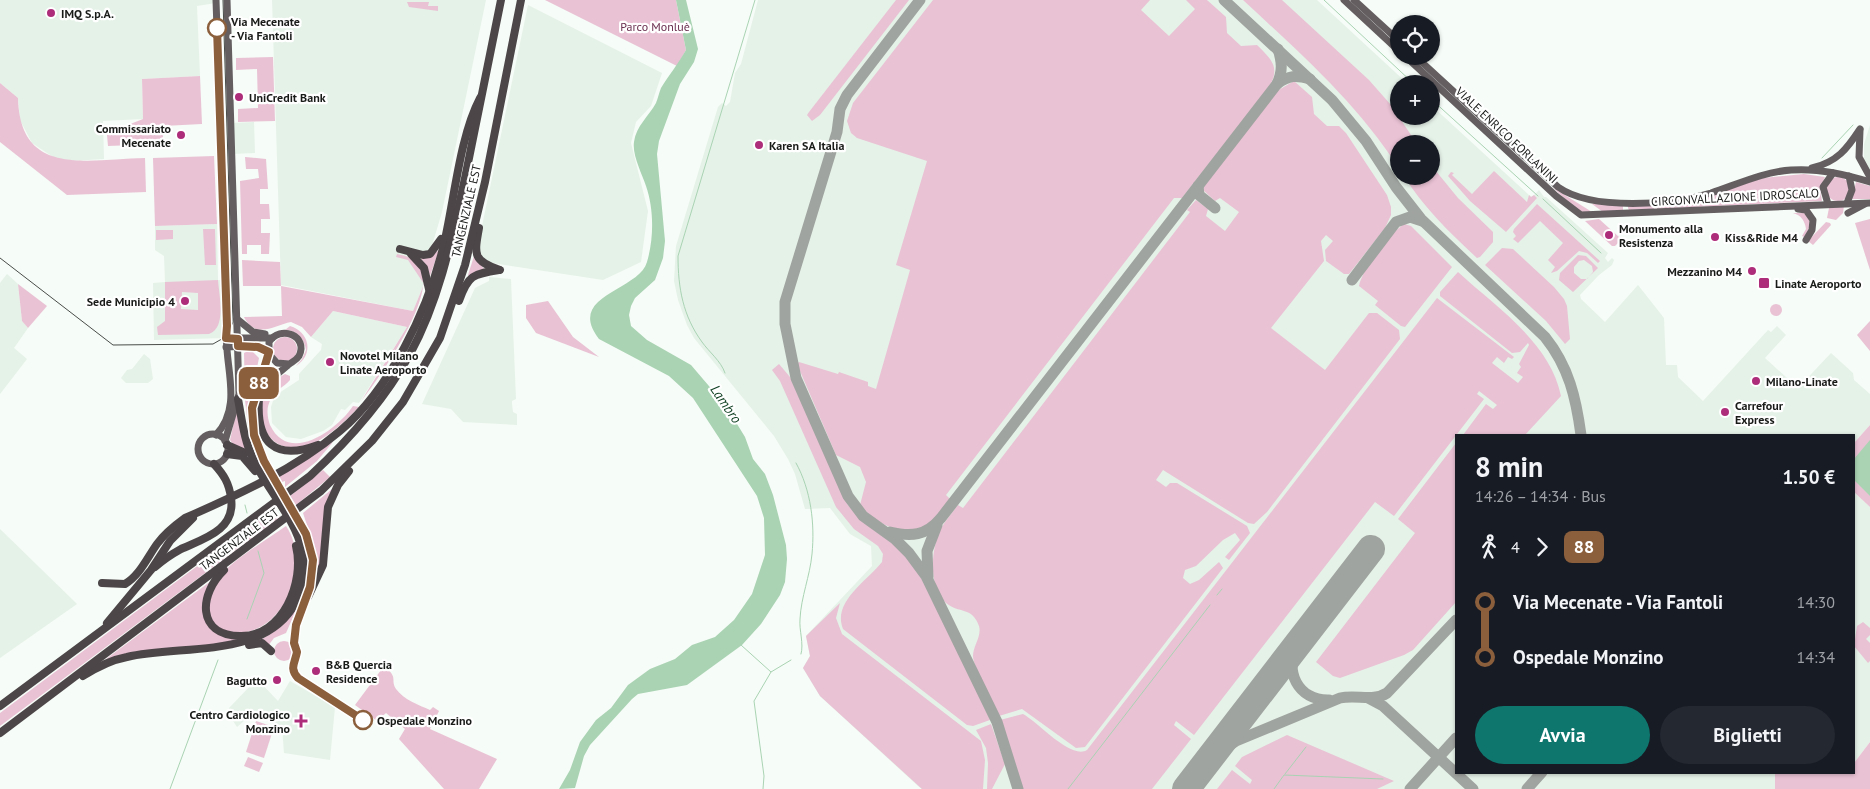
<!DOCTYPE html>
<html lang="it">
<meta charset="utf-8">
<style>
:root{--surface:#171b24;--page:#242831;--text:#f1f3f6;--muted:#9ea1a6;--accent:#0f766e}
body{margin:0;font-family:"PT Sans",sans-serif;background:var(--page);color:var(--text);height:100vh;display:flex;flex-direction:column;font-size:19px;white-space:nowrap}
*{box-sizing:border-box;margin:0}
p{font-size:16px;color:var(--muted)}
.icon{flex:none;width:28px;height:28px;fill:none;stroke:currentColor;stroke-width:2;stroke-linecap:round;stroke-linejoin:round}
.map{position:relative;flex:1;overflow:hidden}
.sheet{position:absolute;left:1455px;top:434px;width:400px;height:340px;display:flex;flex-direction:column;background:var(--surface);border-radius:0px;box-shadow:0 1px 4px #0004}
.sheet>*{flex:none}
.badge{padding:0 10px;border-radius:8px;font-size:18px;line-height:32px}
.fabs{position:absolute;left:1390px;top:15px;display:grid;gap:10px}
.fabs a{display:grid;place-items:center;width:50px;height:50px;border-radius:50%;background:var(--surface);box-shadow:0 1px 4px #0004;font-size:25px}
.map>.badge{position:absolute;translate:-50% -50%;box-shadow:0 0 0 2px #fff}
.legs{display:flex;align-items:center;gap:8px;height:55px;padding:0 20px;font-size:16px}
.legs p{margin-inline-start:auto}
.summary{display:flex;align-items:center;justify-content:space-between;height:85px;padding:0 20px}
h1{font-size:28px;font-weight:600;line-height:38px}
.button{display:flex;gap:10px;margin-top:auto;padding:10px 20px}
.button a{flex:1;height:58px;border-radius:30px;background:var(--accent);color:#fff;font-size:20px;font-weight:600;line-height:58px;text-align:center}
.button a+a{background:var(--page);color:var(--text)}
ul{padding:0 20px;list-style:none}
li{display:flex;align-items:center;gap:18px;height:55px;font-size:19px}
li i{display:grid;place-items:center;width:8px;height:100%;margin:0 6px;background:currentColor}
li i::after{content:'';width:12px;height:12px;margin:-6px;border:4px solid;border-radius:50%;background:var(--surface)}
li p{margin-inline-start:auto}
li:first-child i{background:linear-gradient(#0000 50%,currentColor 0)}
li:last-child i{background:linear-gradient(currentColor 50%,#0000 0)}
.map>svg:first-child{display:block}
.built{fill:#e5f2e8;fill-rule:evenodd}
.green{fill:#e9c2d4;fill-rule:evenodd}
.water{fill:#a9d3b3}
.lines{fill:none;stroke-linecap:round;stroke-linejoin:round}
.stream{stroke:#a9d3b3;stroke-width:1}
.taxiway{stroke:#a0a4a0;stroke-width:11}
.runway{stroke:#a0a4a0;stroke-width:28}
.major{stroke:#645e61;stroke-width:7}
.highway{stroke:#4d4649;stroke-width:8}
.tram{stroke:#494c49;stroke-width:1}
.line-1-casing{stroke:#fff;stroke-width:11}
.line-1{stroke:#8b5e3c;stroke-width:8}
.poi-dot{fill:#ae2d7a;stroke:#fff;stroke-width:2}
.stop-1-dot{fill:#fff;stroke:#8b5e3c;stroke-width:2.5}
.labels{text-anchor:middle;dominant-baseline:central;stroke-width:4.5;stroke-linejoin:round;paint-order:stroke}
.poi-label{font-size:12px;font-weight:bold;fill:#191b19;stroke:#fff;text-anchor:start}
.stop-label{font-size:12px;font-weight:bold;fill:#191b19;stroke:#fff;text-anchor:start}
.park-label{font-size:12px;fill:#692e4e;stroke:#fff}
.street-label{font-size:12px;fill:#191b19;stroke:#fff}
.water-label{font-size:14px;font-style:italic;fill:#0e3f21;stroke:#fff}
</style>
<div class="map">
<svg width="1870" height="789" viewBox="0 0 1870 789">
<rect width="100%" height="100%" fill="#f6fcf7"/>
<g class="built">
<polygon points="0,0 216,0 216,3 197,6 200,76 142,79 143,119 103,121 104,159 71,161 53,157 32,143 20,120 18,98 0,83"/>
<polygon points="272,0 486,0 442,212 431,249 435,256 413,311 281,285"/>
<path d="M758 0H1317L1408 84H1399V116H1431V105L1529 195 1532 197 1539 190 1544 197H1546L1608 253 1605 258 1608 262 1612 258 1614 260 1612 265 1599 275 1580 295 1581 299 1605 322 1638 285 1664 318 1666 365H1677L1678 377 1703 401 1768 330 1771 332 1777 326 1786 335 1765 358 1798 388 1831 353 1853 373 1854 380 1870 394V425L1854 443V435H1456V772L1842 773 1823 789H922L918 786 820 696 803 668 810 656 806 636 872 566 871 546 850 534 830 508 805 509 795 474 788 459 774 436 694 338 687 325 678 300 674 281 676 246 718 107 722 103 726 106 730 102 735 73 741 64ZM1399 144H1431V176H1399Z"/>
<polygon points="528,5 662,73 651,106 636,122 631,143 648,211 641,262 603,280 485,262 477,250"/>
<polygon points="254,122 255,153 232,154 231,123"/>
<polygon points="1870,125 1870,171 1864,161 1864,144"/>
<polygon points="217,224 218,280 225,280 225,338 154,340 153,283 165,282 164,256 155,250 155,226"/>
<polygon points="7,274 18,284 22,321 28,328 14,348 27,359 0,394 0,283"/>
<polygon points="489,277 511,279 516,399 512,401 512,404 513,412 517,414 517,425 463,422 451,409 422,404 475,288 489,281"/>
<polygon points="333,311 407,327 359,403 353,402 345,410 341,409 332,425 323,431 301,439 286,437 272,423 271,407 273,401 279,393 299,380 299,374 321,350 322,344 311,337"/>
<polygon points="144,354 150,359 153,379 148,383 126,383 121,378 127,370 132,369"/>
<polygon points="1854,492 1870,507 1870,742 1854,763"/>
<polygon points="0,529 77,604 0,658"/>
<polygon points="257,679 278,701 290,681 335,707 330,760 284,753 282,727 252,714 237,727 230,716 229,708"/>
</g>
<g class="green">
<polygon points="545,0 676,0 686,50 677,66"/>
<polygon points="896,0 909,0 820,115 812,121 807,115 809,112"/>
<path d="M933 0H1150L1141 10 1169 36 1195 9 1186 0H1207L1226 17 1227 33 1241 46 1257 45C1271 59 1281 67 1269 87L1182 198H1174L946 495 950 499C943 508 936 519 926 526 906 540 873 522 860 505L866 482 860 467 836 455 797 364 799 362 838 374 839 372 868 382V386L876 389 910 270 896 265 927 161 857 138 851 133 847 121 853 103Z"/>
<path d="M1243 0H1282L1369 80 1391 105 1417 144H1399V168C1354 100 1302 55 1243 0Z"/>
<polygon points="407,2 429,2 428,6 438,6 438,11 409,7"/>
<polygon points="273,57 275,121 238,122 238,109 258,108 257,69 236,70 236,58"/>
<polygon points="200,76 202,124 163,126 163,141 158,141 158,144 108,146 107,135 110,132 143,119 142,79"/>
<path d="M1294 81 1312 97 1314 114 1327 126H1339L1346 133 1387 195 1391 207V215L1385 228 1349 274H1344L1326 261 1325 250 1333 241 1326 235 1321 241 1324 261 1271 328 1325 370 1369 313H1377L1399 330 1400 339 1267 512 1254 524 1248 523 1163 470 1156 480 1166 487 1170 483H1177L1247 526 1250 533 1229 560 1225 557 1240 540 1235 533 1223 540 1196 566 1185 570 1183 578 1190 584 1199 580 1219 562 1223 568 1085 747 1076 748 1022 709 999 716C993 703 973 667 973 656 973 646 982 636 979 626 972 606 959 614 946 603 928 587 931 550 940 530 945 521 952 513 958 505L963 508 1190 212 1187 210 1196 200 1208 209 1206 216 1225 231 1239 212 1220 198 1215 201 1202 189 1277 91Z"/>
<path d="M0 83 18 98C20 178 88 159 145 158L146 192 67 195 0 142Z"/>
<polygon points="214,156 217,224 155,226 153,158"/>
<polygon points="245,157 266,159 268,189 260,189 260,204 269,204 270,219 261,219 261,233 270,233 269,254 261,254 261,245 247,245 247,254 242,254 240,181 259,178 258,169 246,169"/>
<path d="M1431 165 1458 198 1493 232V242L1480 257 1477 258C1450 233 1424 208 1404 176H1431Z"/>
<polygon points="1494,171 1527,202 1529,195 1531,197 1534,195 1537,198 1506,232 1470,201 1448,176 1451,172 1454,173 1452,175 1472,194"/>
<polygon points="1804,174 1825,177 1820,188 1822,201 1629,210 1628,208 1628,205 1662,204 1763,178"/>
<circle cx="1838" cy="189" r="12"/>
<polygon points="1856,182 1870,186 1870,199 1852,199"/>
<polygon points="1552,187 1592,212 1586,214 1575,208"/>
<polygon points="1537,204 1600,261 1598,263 1587,253 1579,251 1557,271 1551,273 1555,267 1548,260 1563,243 1540,221 1518,243 1513,239 1516,236 1513,232 1514,229"/>
<polygon points="1592,204 1623,205 1623,210 1603,212"/>
<polygon points="1844,206 1843,213 1836,220 1827,218 1829,208"/>
<path d="M1793 213H1804C1813 220 1810 229 1804 237L1802 236 1806 229C1805 221 1801 215 1793 213Z"/>
<polygon points="1599,219 1619,237 1620,241 1615,246 1612,246 1585,221"/>
<polygon points="1870,219 1870,270 1855,223"/>
<polygon points="1826,222 1830,223 1831,225 1813,245 1808,241"/>
<path d="M1404 224 1411 226 1452 267 1405 327 1401 326 1375 305 1378 301 1359 286C1362 269 1389 234 1404 224Z"/>
<polygon points="203,229 215,229 216,265 205,265"/>
<polygon points="156,230 173,230 173,239 156,240"/>
<polygon points="1502,248 1513,249 1554,287 1564,299 1567,306 1570,339 1565,344 1546,321 1485,265"/>
<polygon points="439,250 430,276 427,267 420,257 431,256"/>
<path d="M397 254C406 256 415 258 420 266 439 294 378 380 360 403L407 327 333 311 311 337 302 327 291 322C275 325 257 339 245 319L244 317 282 316 281 286H243L242 260 280 262 281 286 413 311 424 284 408 260 396 257Z"/>
<path d="M1578 255 1586 256 1598 268 1573 292 1559 280 1560 273ZM1584 260 1592 266 1593 272 1587 279H1581L1574 273V267L1579 261Z"/>
<polygon points="474,256 484,269 468,276 468,275"/>
<path d="M1458 272C1496 307 1550 342 1561 396L1525 435H1463L1486 404 1493 409 1497 405 1479 391 1477 394 1484 399 1394 516 1375 502 1194 735 1176 721 1174 725 1191 739 1152 789H1022L1000 720 1023 714C1038 722 1071 760 1087 750L1437 298 1514 357 1512 359 1508 357 1504 363 1497 357 1492 363 1518 383 1523 377 1517 373 1521 367 1519 364 1529 345 1528 343 1520 352 1512 353 1440 296V292Z"/>
<path d="M218 280C219 295 227 328 209 334L158 335 157 327 165 321V282ZM182 292 198 293V310L181 309Z"/>
<polygon points="18,284 47,306 28,328 22,321"/>
<polygon points="548,301 573,337 599,357 536,333 526,318 526,305"/>
<circle cx="1776" cy="310" r="6"/>
<polygon points="1870,321 1870,351 1857,335"/>
<path d="M290 326C310 332 314 355 296 366L302 359 306 350C304 338 297 330 285 330Z"/>
<circle cx="285" cy="349" r="12"/>
<polygon points="248,351 253,352 259,358 250,402 249,434 245,400 244,353"/>
<polygon points="267,364 279,369 265,382 262,380"/>
<path d="M779 364 790 377 848 505 862 521 900 549 917 570 967 668 990 720 973 726 967 725 843 629C832 602 867 581 882 562L883 554 878 546 854 529 836 507 780 381 772 370Z"/>
<path d="M285 374 290 376V380C284 387 275 390 271 399 266 407 267 416 270 425 289 465 337 430 353 406L359 407C345 421 331 435 314 443 261 467 242 396 285 374Z"/>
<polygon points="237,408 247,451 233,444 230,440"/>
<polygon points="1870,425 1870,507 1854,492 1854,443"/>
<polygon points="333,442 317,461 285,487 285,481 282,482 279,476"/>
<polygon points="1456,443 1456,602 1413,650 1404,655 1340,678 1333,676 1316,662 1415,533 1398,519"/>
<polygon points="323,470 330,477 296,505 290,496"/>
<polygon points="332,489 327,505 319,567 317,565 315,549 303,513"/>
<polygon points="275,508 280,517 0,726 0,713"/>
<path d="M286 526C296 541 297 556 294 573 293 579 293 586 291 592 290 598 285 603 281 608 249 655 181 630 219 577 232 560 268 539 286 526Z"/>
<path d="M294 534C303 553 305 573 297 593 271 663 166 639 107 661L106 659 211 581C209 587 204 594 203 602 199 667 326 638 294 534Z"/>
<polygon points="840,603 836,618 842,634 981,741 985,760 983,789 922,789 820,696 803,668 810,656 806,636"/>
<path d="M297 608 286 633 274 638 268 646 257 641C274 634 286 623 297 608Z"/>
<polygon points="1863,622 1870,628 1870,635 1866,639 1870,643 1870,661 1868,663 1854,646 1857,626"/>
<circle cx="284" cy="651" r="10"/>
<path d="M384 666C399 678 390 679 396 689 404 700 419 705 430 710L433 707 439 711 430 729 497 759 479 789H444L399 739 405 729 386 713 377 721 355 705Z"/>
<polygon points="256,721 274,727 264,758 246,752"/>
<polygon points="991,724 1005,764 992,789 987,789 988,763 986,748 976,730"/>
<polygon points="1287,735 1394,781 1377,789 1217,789 1232,770 1250,784 1252,780 1235,766 1242,757"/>
<polygon points="1870,742 1870,789 1775,789 1775,773 1854,772 1854,763"/>
<polygon points="248,757 263,763 259,772 244,766"/>
</g>
<g class="water">
<path d="M676 0H686L698 49 694 62 680 84 659 141 657 154 665 241 663 258 655 280 635 298 631 306 629 315 631 326 647 340 691 365 726 406 745 437 753 459 765 474 773 495 786 545 787 559 785 582 780 595 761 624 742 645 687 685 638 694 632 699 590 745 584 756 575 788 559 789 570 770 580 742 596 720 611 708 628 685 650 669 675 659 692 645 715 637 734 620 752 594 765 555 764 518 757 496 693 398 669 376 599 339C565 295 639 291 647 262 654 238 654 209 646 186 642 174 632 155 634 142 636 126 649 116 656 103 658 98 659 93 661 88 669 75 678 64 686 50Z"/>
<polygon points="1870,440 1870,496 1854,480 1854,459"/>
</g>
<g class="lines">
<g class="stream">
<polyline points="1324,0 1414,84"/>
<polyline points="1431,99 1538,196"/>
<polyline points="1822,158 1853,125"/>
<polyline points="1543,199 1601,253"/>
<path d="M725 373C721 361 709 352 702 342 683 316 678 288 678 256L755 0"/>
<path d="M796 463C811 490 815 524 812 554 810 576 801 597 800 619 799 630 804 644 801 654"/>
<polyline points="245,505 247,513"/>
<polyline points="1217,595 1222,589"/>
<polyline points="247,619 264,573 258,551"/>
<polyline points="741,645 771,672 791,660"/>
<polyline points="1285,774 1306,747"/>
<polyline points="170,789 218,660"/>
<polyline points="763,789 764,776 754,701 771,672"/>
<polyline points="1068,789 1210,605"/>
<polyline points="1274,789 1284,775 1383,779"/>
</g>
<g class="taxiway">
<polyline points="920,0 847,95 840,109 837,132 785,302 785,324 796,378 848,496 863,516 895,539 909,553 926,576 997,722 1018,789"/>
<path d="M1224 0 1332 100 1366 141 1396 187 1421 219 1545 337C1569 367 1576 398 1581 435"/>
<path d="M1277 84C1289 75 1296 75 1310 79"/>
<polyline points="1198,186 1199,195 1215,208"/>
<polyline points="1352,280 1396,222 1410,217 1422,221"/>
<path d="M890 532C911 537 926 536 941 518L1277 84C1283 71 1282 62 1278 49"/>
<polyline points="928,577 927,551 937,525"/>
<path d="M1298 645C1283 670 1298 701 1329 700"/>
<polyline points="1368,698 1383,706 1473,789"/>
<path d="M1197 775 1217 754 1236 741 1340 698C1356 694 1373 702 1387 693L1456 620"/>
<polyline points="1410,789 1456,738"/>
<polyline points="1527,789 1542,772"/>
</g>
<polyline class="runway" points="1186,789 1371,549"/>
<g class="major">
<path d="M216 0 227 326C222 362 245 404 216 435"/>
<polyline points="1344,0 1399,51"/>
<polyline points="1354,0 1399,41"/>
<polyline points="1405,56 1556,196 1581,215 1870,203"/>
<path d="M1415 56 1558 187C1592 211 1672 205 1711 193 1738 184 1763 172 1791 170 1818 168 1845 174 1870 182"/>
<polyline points="1860,130 1859,157 1870,177"/>
<path d="M1812 168C1837 162 1847 149 1860 129"/>
<polyline points="1847,203 1852,190 1849,176"/>
<polyline points="1828,204 1823,187 1833,173"/>
<polyline points="1798,209 1806,210 1813,220 1812,230 1806,240"/>
<polyline points="1848,213 1865,204"/>
<polyline points="237,319 253,332 265,334"/>
<polyline points="225,338 272,338"/>
<polyline points="226,347 250,346 269,352"/>
<path d="M259 399C266 386 275 375 287 366 291 362 296 361 299 356 309 336 280 324 269 342V354L277 363 289 364"/>
<circle cx="213" cy="449" r="15"/>
<polyline points="225,441 239,394 227,0"/>
</g>
<g class="highway">
<path d="M479 228C474 255 473 261 500 270"/>
<polyline points="400,249 423,255 430,254 441,239"/>
<polyline points="411,254 424,268 429,289"/>
<path d="M459 301C468 275 473 274 499 270"/>
<path d="M259 399C256 443 275 461 318 445"/>
<polyline points="227,445 245,453"/>
<polyline points="227,454 242,456 255,471"/>
<path d="M155 567C163 560 172 554 181 549 203 539 236 530 231 498 229 483 224 475 214 464"/>
<path d="M224 570C199 594 196 635 240 636 283 637 305 582 296 546"/>
<path d="M102 583 125 584C140 575 147 558 157 544 165 533 174 526 185 518 238 495 295 469 340 431 390 389 427 312 443 248 454 204 459 138 480 98"/>
<polyline points="308,597 323,565 328,507 338,485 349,471"/>
<polyline points="107,623 151,570 170,541 193,518"/>
<polyline points="249,645 262,643 271,651"/>
<path d="M83 676C97 667 111 660 127 657 182 644 265 660 296 602 304 587 306 567 302 550 295 518 268 491 254 461 244 441 242 420 238 399"/>
<path d="M0 706 310 476C349 440 384 401 410 354 440 299 452 238 465 178 477 118 489 59 501 0"/>
<polyline points="0,733 321,491 372,441 403,402 440,338 465,265 485,182 521,0"/>
</g>
<polyline class="tram" points="0,258 113,345 213,344 227,336 233,322 223,0"/>
</g>
<g class="lines">
<defs>
<path id="line-1" d="M217 28 227 326 226 338 238 339V346L258 347 269 352 252 408 254 435 264 461 306 534 313 560 310 587 296 625 294 643 297 652C295 663 289 668 298 678L363 720"/>
</defs>
<use href="#line-1" class="line-1-casing"/>
<use href="#line-1" class="line-1"/>
</g>
<g class="poi-dot">
<circle cx="51" cy="13" r="5"/>
<circle cx="239" cy="97" r="5"/>
<circle cx="181" cy="135" r="5"/>
<circle cx="759" cy="145" r="5"/>
<circle cx="1609" cy="235" r="5"/>
<circle cx="1715" cy="237" r="5"/>
<circle cx="1752" cy="271" r="5"/>
<rect x="1758" y="277" width="12" height="12" rx="2.5"/>
<circle cx="185" cy="301" r="5"/>
<circle cx="330" cy="362" r="5"/>
<circle cx="1756" cy="381" r="5"/>
<circle cx="1725" cy="412" r="5"/>
<circle cx="316" cy="671" r="5"/>
<circle cx="277" cy="680" r="5"/>
<path d="M298.5 713.5h5v5h5v5h-5v5h-5v-5h-5v-5h5z"/>
</g>
<g class="stop-1-dot">
<circle cx="217" cy="28" r="9"/>
<circle cx="363" cy="720" r="9"/>
</g>
<g class="labels">
<g class="poi-label">
<text x="61" y="13">IMQ S.p.A.</text>
<text x="249" y="97">UniCredit Bank</text>
<text x="171" y="128" text-anchor="end">Commissariato<tspan x="171" dy="14">Mecenate</tspan></text>
<text x="769" y="145">Karen SA Italia</text>
<text x="1619" y="228">Monumento alla<tspan x="1619" dy="14">Resistenza</tspan></text>
<text x="1725" y="237">Kiss&amp;Ride M4</text>
<text x="1742" y="271" text-anchor="end">Mezzanino M4</text>
<text x="1775" y="283">Linate Aeroporto</text>
<text x="175" y="301" text-anchor="end">Sede Municipio 4</text>
<text x="340" y="355">Novotel Milano<tspan x="340" dy="14">Linate Aeroporto</tspan></text>
<text x="1766" y="381">Milano-Linate</text>
<text x="1735" y="405">Carrefour<tspan x="1735" dy="14">Express</tspan></text>
<text x="326" y="664">B&amp;B Quercia<tspan x="326" dy="14">Residence</tspan></text>
<text x="267" y="680" text-anchor="end">Bagutto</text>
<text x="290" y="714" text-anchor="end">Centro Cardiologico<tspan x="290" dy="14">Monzino</tspan></text>
</g>
<g class="stop-label">
<text x="231" y="21">Via Mecenate<tspan x="231" dy="14">- Via Fantoli</tspan></text>
<text x="377" y="720">Ospedale Monzino</text>
</g>
<g class="park-label">
<text x="655" y="26">Parco Monluè</text>
</g>
<g class="street-label">
<text transform="translate(1507 135) rotate(43)">VIALE ENRICO FORLANINI</text>
<text transform="translate(1735 197) rotate(-3)">CIRCONVALLAZIONE IDROSCALO</text>
<text transform="translate(466 211) rotate(-77)">TANGENZIALE EST</text>
<text transform="translate(239 539) rotate(-37)">TANGENZIALE EST</text>
</g>
<g class="water-label">
<text transform="translate(726 404) rotate(55)">Lambro</text>
</g>
</g>
</svg>
<div class="fabs">
<a><svg class="icon" aria-label="locate" viewBox="0 0 24 24"><circle cx="12" cy="12" r="6"/><path d="M12 2v4M12 18v4M2 12h4M18 12h4"/></svg></a>
<a>+</a>
<a>−</a>
</div>
<b class="badge" style="left:259px;top:383px;background:#8b5e3c;color:#fff">88</b>
<section class="sheet">
<div class="summary"><div><h1>8 min</h1><p>14:26 – 14:34 · Bus</p></div><b>1.50 €</b></div>
<div class="legs"><svg class="icon" aria-label="walk" viewBox="0 0 24 24"><circle cx="13" cy="4" r="2"/><path d="M13 8l-2 6 4 7M11 14l-3 7M7 12l3-4h3l4 4"/></svg>4<svg class="icon" aria-label="forward" viewBox="0 0 24 24"><path d="M9 5l7 7-7 7"/></svg><b class="badge" style="background:#8b5e3c;color:#fff">88</b></div>
<ul>
<li><i style="color:#8b5e3c"></i><b>Via Mecenate - Via Fantoli</b><p>14:30</p></li>
<li><i style="color:#8b5e3c"></i><b>Ospedale Monzino</b><p>14:34</p></li>
</ul>
<div class="button"><a>Avvia</a><a>Biglietti</a></div>
</section>
</div>
